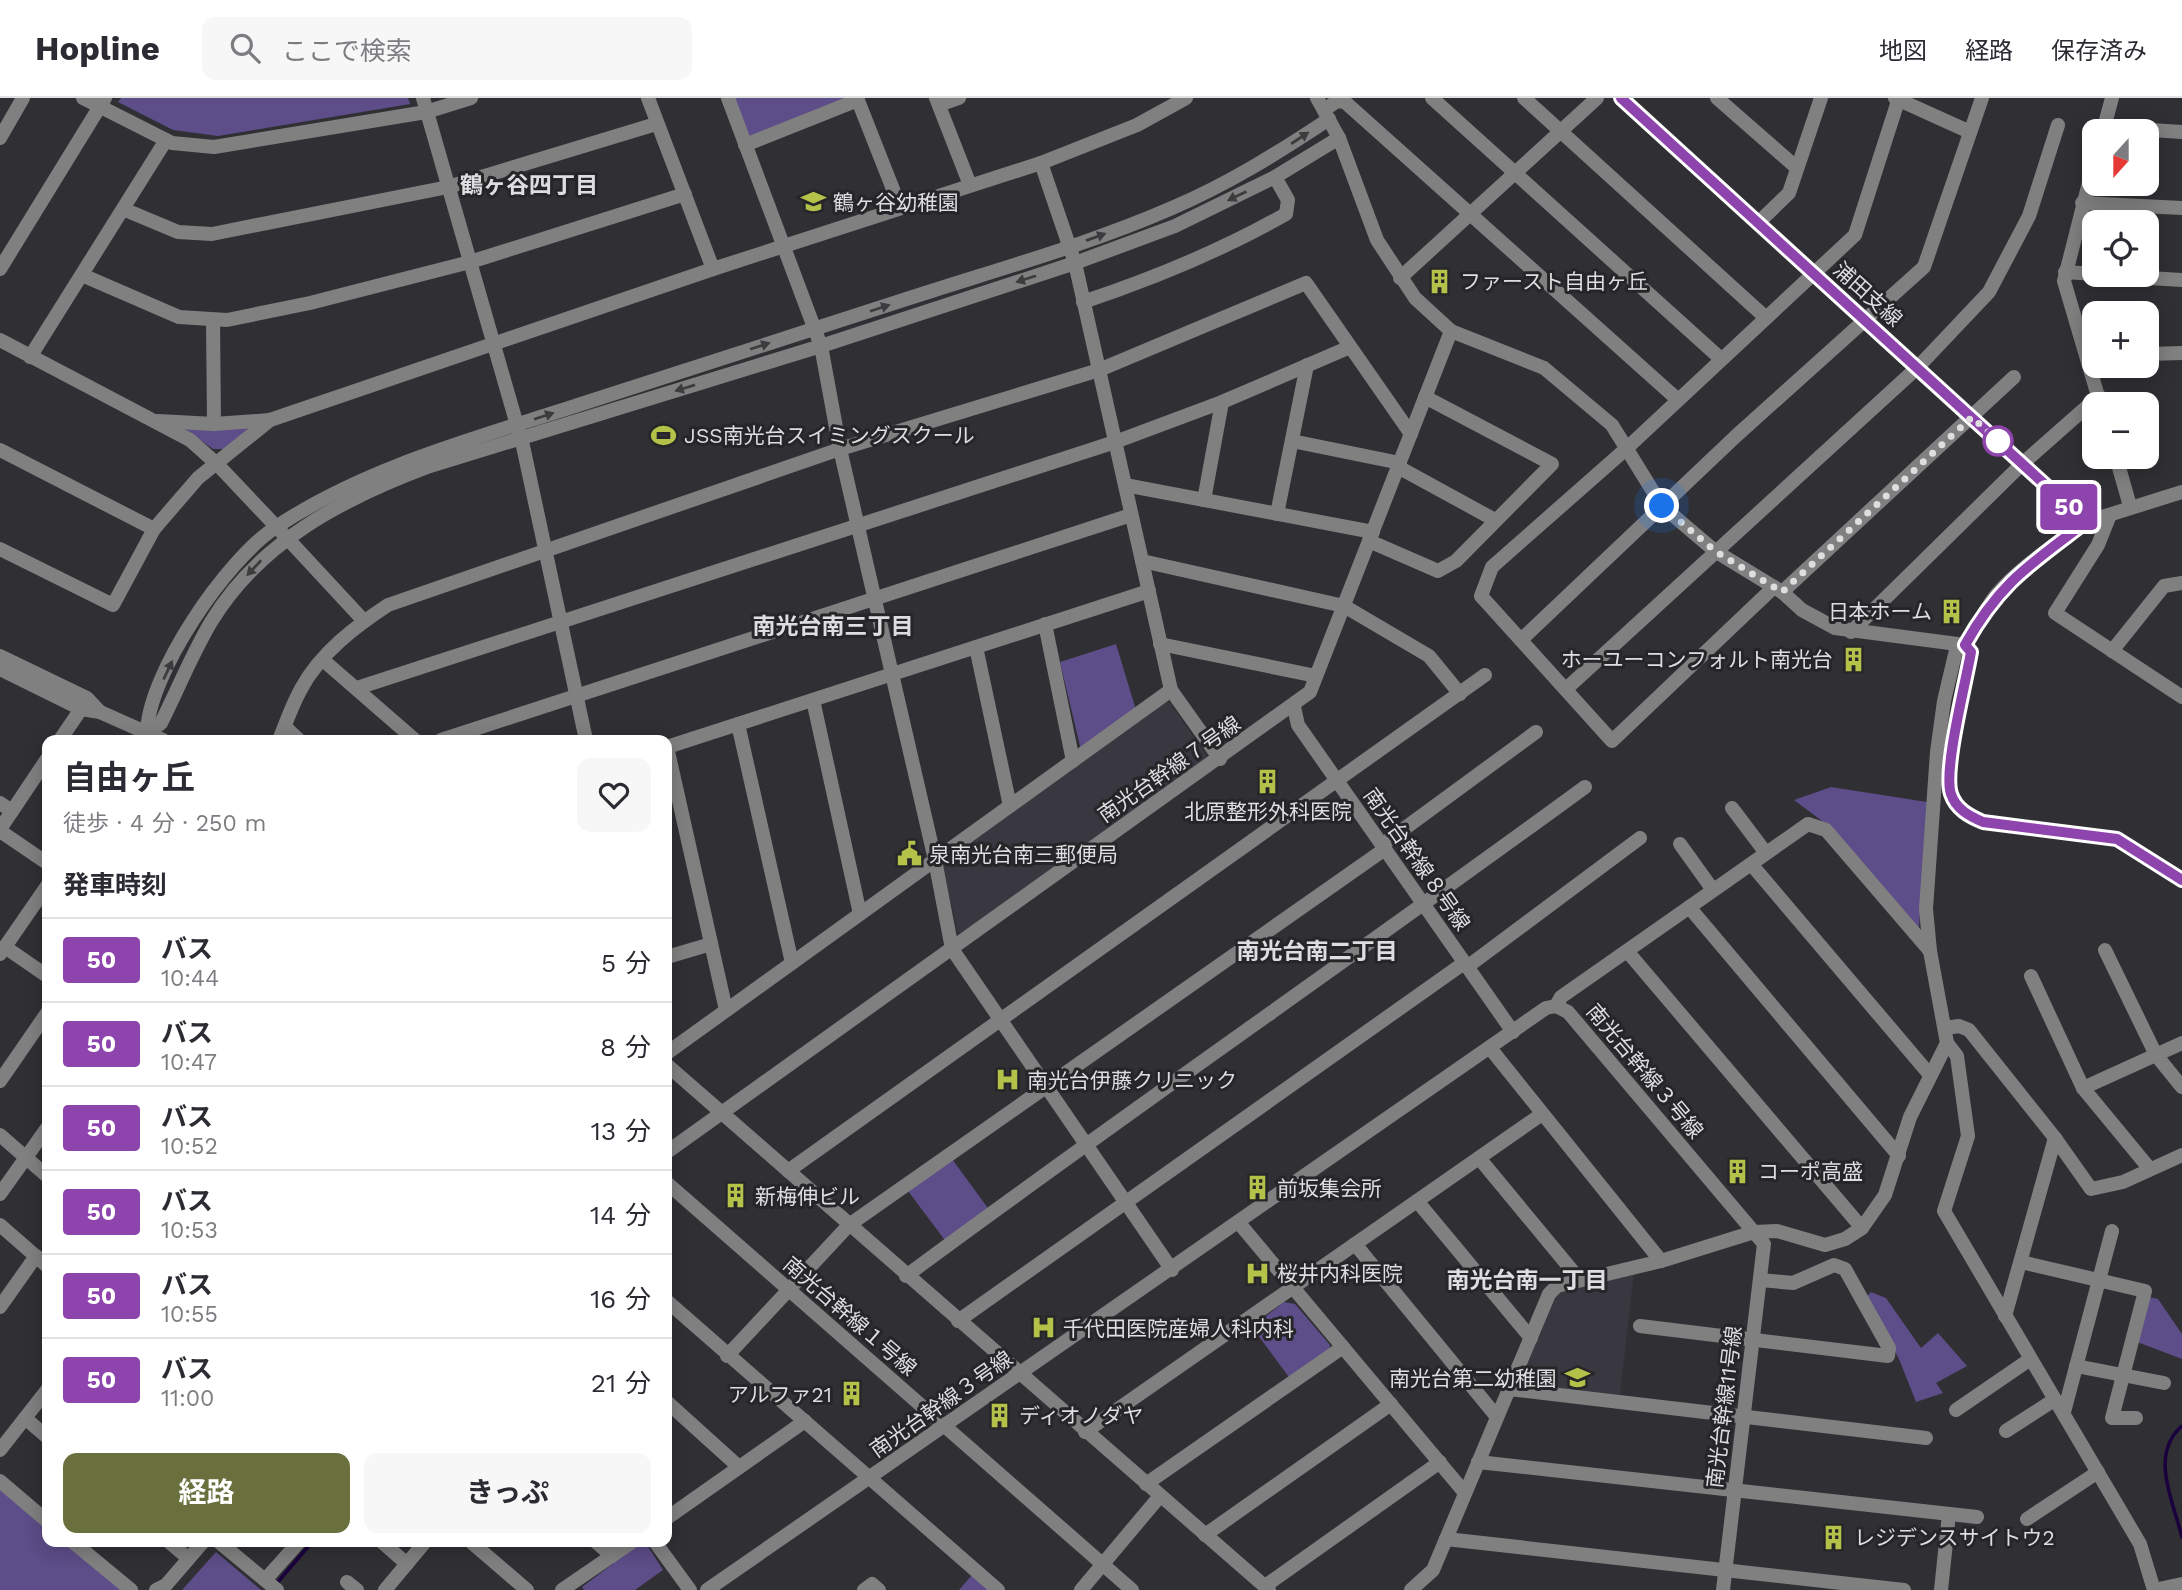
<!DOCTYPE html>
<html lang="ja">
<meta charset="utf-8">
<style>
:root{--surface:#fff;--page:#f7f7f7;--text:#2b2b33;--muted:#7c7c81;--line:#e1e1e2;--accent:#696f3d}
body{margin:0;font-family:"Work Sans","Noto Sans JP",sans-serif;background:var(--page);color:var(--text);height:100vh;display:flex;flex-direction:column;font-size:26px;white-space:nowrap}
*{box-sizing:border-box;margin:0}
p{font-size:23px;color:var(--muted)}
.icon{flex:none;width:38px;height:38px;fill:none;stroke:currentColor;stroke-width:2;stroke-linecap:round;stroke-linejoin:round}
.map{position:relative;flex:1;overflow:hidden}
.side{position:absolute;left:42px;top:637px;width:630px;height:812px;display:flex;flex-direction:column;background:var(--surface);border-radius:14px;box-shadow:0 4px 18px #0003}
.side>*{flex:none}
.badge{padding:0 14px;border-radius:5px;font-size:24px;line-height:46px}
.needle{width:46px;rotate:201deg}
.tools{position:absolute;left:2082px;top:21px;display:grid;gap:14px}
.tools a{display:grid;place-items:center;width:77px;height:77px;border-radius:14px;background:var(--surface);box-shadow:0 4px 18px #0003;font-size:35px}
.you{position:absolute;width:35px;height:35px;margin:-18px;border:5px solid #fff;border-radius:50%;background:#1a73e8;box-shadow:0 0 0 10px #1a73e833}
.map>.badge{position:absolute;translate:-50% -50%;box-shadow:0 0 0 4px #fff}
h2{padding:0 21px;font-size:26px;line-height:63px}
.round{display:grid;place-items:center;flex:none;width:74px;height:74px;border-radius:14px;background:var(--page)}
.overview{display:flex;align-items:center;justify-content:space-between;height:119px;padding:0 21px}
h1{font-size:33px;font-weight:700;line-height:52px}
.action{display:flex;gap:14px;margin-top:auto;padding:14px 21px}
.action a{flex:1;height:80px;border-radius:14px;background:var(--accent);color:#fff;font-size:28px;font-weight:700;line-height:80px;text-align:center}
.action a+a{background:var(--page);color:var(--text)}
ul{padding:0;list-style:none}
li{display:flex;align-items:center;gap:21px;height:84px;padding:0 21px;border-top:2px solid var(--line)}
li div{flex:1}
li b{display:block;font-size:26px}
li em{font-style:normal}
li .badge{min-width:77px;font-weight:700;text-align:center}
header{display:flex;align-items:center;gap:42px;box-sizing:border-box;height:98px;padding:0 35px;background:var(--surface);border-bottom:2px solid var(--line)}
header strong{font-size:33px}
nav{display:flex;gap:38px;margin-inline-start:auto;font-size:24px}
.search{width:490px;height:63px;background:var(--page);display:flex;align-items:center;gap:18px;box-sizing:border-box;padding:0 24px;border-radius:14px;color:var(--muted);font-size:26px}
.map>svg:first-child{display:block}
.built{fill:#393740}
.green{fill:#5d4d88}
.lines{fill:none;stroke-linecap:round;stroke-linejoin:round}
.stream{stroke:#1a003c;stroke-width:3.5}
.minor{stroke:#808081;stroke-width:14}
.tertiary{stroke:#808081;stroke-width:14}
.oneway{fill:#3c3c3f}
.line-casing{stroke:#fff;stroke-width:16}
.line{stroke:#8e44ad;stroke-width:10}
.walk{stroke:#dedddf;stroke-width:7;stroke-dasharray:0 12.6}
.stop-dot{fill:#fff;stroke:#8e44ad;stroke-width:3.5}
.labels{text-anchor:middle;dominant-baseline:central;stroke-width:6;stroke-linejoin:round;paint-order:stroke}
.poi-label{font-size:21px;fill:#dedddf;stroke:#262629;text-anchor:start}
.street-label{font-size:21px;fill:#dedddf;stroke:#262629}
.neighbourhood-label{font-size:23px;font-weight:bold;fill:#dedddf;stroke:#262629}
</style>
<header>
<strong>Hopline</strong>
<div class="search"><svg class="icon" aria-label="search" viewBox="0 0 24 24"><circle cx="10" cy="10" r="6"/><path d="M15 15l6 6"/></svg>ここで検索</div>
<nav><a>地図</a><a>経路</a><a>保存済み</a></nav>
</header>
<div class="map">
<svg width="2182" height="1492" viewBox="0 0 2182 1492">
<rect width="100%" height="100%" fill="#302f33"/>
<g class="built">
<polygon points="1164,603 1170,605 1207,658 1206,663 963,836 958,834 941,765"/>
<polygon points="1634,1174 1620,1297 1527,1286 1519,1279 1553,1200 1565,1192"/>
</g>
<g class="green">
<polygon points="121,0 408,0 410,6 218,38 173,32 118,4"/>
<polygon points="733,0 843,0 845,3 747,41"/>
<polygon points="253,326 225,351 213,351 185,331 184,327"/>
<polygon points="1116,546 1136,612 1081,652 1060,564"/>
<polygon points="1831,689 1927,704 1919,830 1830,729 1794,702"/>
<polygon points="952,1061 990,1113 947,1145 908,1093"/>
<polygon points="1871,1194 1886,1200 1921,1250 1938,1235 1967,1268 1936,1285 1943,1295 1916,1304 1899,1261 1865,1200"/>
<polygon points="2149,1199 2158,1201 2182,1236 2182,1261 2137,1244"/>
<polygon points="1284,1204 1295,1206 1330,1247 1329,1255 1291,1282 1252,1229"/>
<polygon points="0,1392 47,1430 47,1444 64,1444 124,1492 0,1492"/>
<polygon points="638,1447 647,1447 663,1472 635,1492 584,1492 582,1489"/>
<polygon points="216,1454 261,1492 182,1492"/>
<polygon points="972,1477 990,1492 959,1492"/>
</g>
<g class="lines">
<g class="stream">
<path d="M2182 1328C2149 1356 2173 1403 2182 1439"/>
<polyline points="277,1485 312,1444"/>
</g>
<g class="minor">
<polyline points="83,0 172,45 214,49 426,14 471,0"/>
<polyline points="423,0 523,348 586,642"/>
<polyline points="648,0 713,171"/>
<polyline points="857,0 900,109"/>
<polyline points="936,0 970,87"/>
<polyline points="1432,0 1721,261"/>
<polyline points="1524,0 1765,219"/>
<polyline points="1717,0 1797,70"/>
<polyline points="1895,0 1970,34"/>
<polyline points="939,7 959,0"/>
<polyline points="1324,12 1337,3 1345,4 1677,301"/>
<polyline points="2104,29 2182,34"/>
<polyline points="2103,33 2112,0"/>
<polyline points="0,40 23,0"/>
<polyline points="745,47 858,2"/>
<polyline points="2095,61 2064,183 2100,305"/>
<polyline points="1041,65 1075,165 1171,592 1220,661"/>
<polyline points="2082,105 2182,110"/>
<polyline points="123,111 178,134 212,136 448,89 656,26"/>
<polyline points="1759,124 1789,95 1821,0"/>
<polyline points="2065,174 2095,176"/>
<polyline points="82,177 179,219 227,222 310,205 470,164 685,96"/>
<polyline points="2100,177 2182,182"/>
<polyline points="1400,180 1597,0"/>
<path d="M1083 204C1155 180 1221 153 1286 116L1288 102 1275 79"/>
<polyline points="213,222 214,326"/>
<polyline points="2147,256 2182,255"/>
<polyline points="30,259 166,42"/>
<polyline points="158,323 214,326 270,322"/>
<polyline points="1292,343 1400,365"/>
<polyline points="0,352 154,431"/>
<polyline points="2116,359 2130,408"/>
<polyline points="1398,369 1495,422"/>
<polyline points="1125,387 1373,434"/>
<polyline points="1204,402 1222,304"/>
<polyline points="1277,416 1307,267"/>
<polyline points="2110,417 2098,447 2055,515 2182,599"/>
<polyline points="2086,424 2182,394"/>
<polyline points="287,440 364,523"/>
<polyline points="1369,443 1438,473 1456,463 1552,366 1425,299"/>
<polyline points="0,451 113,507 154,431 198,380 270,322 713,171 1041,65 1137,27 1186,0"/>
<polyline points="1142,463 1344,508 1429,558 1460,596"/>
<polyline points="1774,489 1612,643 1481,498 1492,469 1627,350 1855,137 1899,0"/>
<polyline points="1782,494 2014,279"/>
<polyline points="1045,526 1073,663"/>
<polyline points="1851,534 2022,366 2099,298"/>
<polyline points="1521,542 1736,338 1924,169 1982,0"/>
<polyline points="1160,546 1316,578"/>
<polyline points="976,549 1010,708"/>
<polyline points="2112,553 2164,488 2182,485"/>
<polyline points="0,558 87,600 100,614"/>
<polyline points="323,562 415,642"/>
<polyline points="0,571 81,611 100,614"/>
<polyline points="357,590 1115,344 1222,304 1350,249"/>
<polyline points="1566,591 1918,269 1989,194 2029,118 2058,27"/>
<polyline points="813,602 860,816"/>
<polyline points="738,626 792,865"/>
<polyline points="285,629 299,642"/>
<path d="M147 636 161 625C178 591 192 556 211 524 260 443 344 400 430 368L821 248 1075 165 1175 128 1275 79 1339 40 1377 142 1415 200 1451 233 1544 270 1612 327 1662 408 1715 453 1782 494 1802 512 1835 530 1965 547"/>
<path d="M147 636C147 577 226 462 276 429 366 369 477 340 578 307 693 270 808 233 922 196 1006 169 1092 145 1172 110 1228 86 1278 55 1329 21"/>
<polyline points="60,642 81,611"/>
<path d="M279 642C286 625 292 607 301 591 320 555 356 528 388 507L840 351 1099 272 1306 185 1411 336"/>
<polyline points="441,642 1131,417"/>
<polyline points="667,649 1149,493"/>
<polyline points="667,649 726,912"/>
<polyline points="0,705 12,713"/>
<polyline points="1732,710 1766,755"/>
<polyline points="0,731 47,661"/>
<polyline points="0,733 47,765"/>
<polyline points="1680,746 1713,792"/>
<polyline points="1382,747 1536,634"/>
<polyline points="1751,766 1930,977"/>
<polyline points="1689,809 1899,1058"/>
<polyline points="5,849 47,878"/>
<polyline points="2105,852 2156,957 2182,989"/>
<polyline points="1627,853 1862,1130"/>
<polyline points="667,859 711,846"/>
<polyline points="1467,869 1640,740"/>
<polyline points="2031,878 2083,990 2149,1070"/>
<polyline points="1556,908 1561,899 1808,726 1826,732 1930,853"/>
<polyline points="1945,930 1959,928 1969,932 2055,1040 2091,1091 2123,1084 2182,1057"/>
<polyline points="1947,945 1957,958 1968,1038 1944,1113 2140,1446 2154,1492"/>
<polyline points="1490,950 1661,1163"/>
<polyline points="667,955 1171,592"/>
<polyline points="667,967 1269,1492"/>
<polyline points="0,983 47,915"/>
<polyline points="2083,990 2182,945"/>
<polyline points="1479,1060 1580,1182"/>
<polyline points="788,1073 1485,577"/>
<polyline points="0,1096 47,1030"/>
<polyline points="1417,1103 1531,1240"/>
<polyline points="1239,1125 1465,1395"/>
<polyline points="0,1127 47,1168"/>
<polyline points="1355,1146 1497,1319"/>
<polyline points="2021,1164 2145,1193 2112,1320 2136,1320"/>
<path d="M906 1178C1130 1012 1360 854 1585 689"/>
<polyline points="667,1203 998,1492"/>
<polyline points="0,1209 36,1158"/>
<polyline points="2005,1218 2055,1040"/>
<polyline points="958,1223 1464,865"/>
<polyline points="1640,1228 1888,1258 1889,1250 1845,1171 1834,1167 1793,1185 1760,1182"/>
<polyline points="727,1258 849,1127 1385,751"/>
<polyline points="2076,1268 2164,1285"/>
<polyline points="1509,1291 1926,1340"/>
<polyline points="667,1304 739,1369"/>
<polyline points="1956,1312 2029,1262"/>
<polyline points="2064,1314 2112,1133"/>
<polyline points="25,1320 47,1339"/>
<polyline points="2006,1333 2054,1302"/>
<polyline points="1085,1334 1542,1016"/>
<polyline points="0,1352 47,1292"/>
<polyline points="1478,1364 1977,1419"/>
<polyline points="0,1383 47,1423"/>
<polyline points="1146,1386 1343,1249"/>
<polyline points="667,1420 805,1323"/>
<polyline points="2027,1421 2098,1374"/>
<polyline points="1205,1437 1391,1306"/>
<polyline points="1446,1441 1904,1492"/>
<polyline points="73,1444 131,1492"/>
<polyline points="169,1444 188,1460"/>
<polyline points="219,1444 277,1492"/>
<polyline points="382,1444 407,1466"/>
<polyline points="596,1444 612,1458"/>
<polyline points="655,1444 690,1492"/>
<polyline points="265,1482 299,1444"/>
<polyline points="347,1484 357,1492"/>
<polyline points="1265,1488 1440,1364"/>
<polyline points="156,1492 166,1487 203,1444"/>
<polyline points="385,1492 425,1444"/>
<polyline points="562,1492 632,1444"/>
<polyline points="864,1492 872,1486 879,1492"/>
<polyline points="1081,1492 1160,1398"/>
<polyline points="1411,1492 1433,1472 1549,1196 1557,1188 1661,1163 1754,1134"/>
<polyline points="1941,1492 1949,1416"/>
</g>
<g class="tertiary">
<polyline points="728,0 821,248 840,351 935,762 952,851 1172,1172"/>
<polyline points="1317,0 1339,40"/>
<path d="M1621 0 2086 424C2056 447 2022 467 1997 496 1982 513 1975 541 1956 552L1944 603 1937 654 1926 811 1930 853 1947 945 1910 1019 1885 1097 1862 1130 1845 1141 1825 1147 1777 1133 1754 1134"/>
<polyline points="0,171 105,0"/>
<polyline points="0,242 190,342 217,366 287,440"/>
<path d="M1965 547 1971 554C1966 583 1943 672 1951 696 1956 711 1969 718 1983 724L2117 741 2182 782"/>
<polyline points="1294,609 1298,627 1513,934"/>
<polyline points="100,614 163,642"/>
<polyline points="0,856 47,788"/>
<polyline points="0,1037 47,1078"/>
<polyline points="667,1054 1310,594 1451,233"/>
<polyline points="667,1085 1132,1492"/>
<polyline points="471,1444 527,1492"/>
<polyline points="707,1492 1546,910 1556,908 1568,914 1764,1146 1723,1492"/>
<polyline points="2154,1492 2182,1486"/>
</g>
</g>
<defs><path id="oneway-solid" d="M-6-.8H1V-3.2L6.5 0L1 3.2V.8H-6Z" transform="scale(1.75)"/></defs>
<g class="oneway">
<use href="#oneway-solid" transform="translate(1300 40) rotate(-33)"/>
<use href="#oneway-solid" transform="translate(1237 98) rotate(154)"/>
<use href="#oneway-solid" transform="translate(1096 139) rotate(-20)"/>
<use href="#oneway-solid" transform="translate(1026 181) rotate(162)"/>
<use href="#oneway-solid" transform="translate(880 210) rotate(-18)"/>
<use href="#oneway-solid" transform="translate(760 248) rotate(-18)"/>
<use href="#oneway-solid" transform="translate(685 290) rotate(163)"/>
<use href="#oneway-solid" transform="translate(544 318) rotate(-18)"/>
<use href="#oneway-solid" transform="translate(254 470) rotate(133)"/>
<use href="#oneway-solid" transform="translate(168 572) rotate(-65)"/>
</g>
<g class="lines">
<defs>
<path id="line" d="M1621 0 2086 424C2031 466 2000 484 1965 547L1971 554C1966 584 1943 672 1951 696 1956 711 1969 718 1983 724L2117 741 2182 782"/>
</defs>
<use href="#line" class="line-casing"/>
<use href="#line" class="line"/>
<polyline class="walk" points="1662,408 1715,453 1782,494 1972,319 2005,350 1998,343"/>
</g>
<defs>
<symbol id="school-bare" viewBox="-9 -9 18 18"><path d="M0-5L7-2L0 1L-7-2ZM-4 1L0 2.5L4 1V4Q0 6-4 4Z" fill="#b5c249" stroke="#262629" stroke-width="2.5" paint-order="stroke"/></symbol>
<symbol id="building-bare" viewBox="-9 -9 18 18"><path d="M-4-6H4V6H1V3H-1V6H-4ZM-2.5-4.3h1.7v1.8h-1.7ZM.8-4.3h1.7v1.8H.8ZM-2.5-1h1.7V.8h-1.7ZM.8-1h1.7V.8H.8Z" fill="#b5c249" stroke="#262629" stroke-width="2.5" paint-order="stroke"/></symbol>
<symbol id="stadium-bare" viewBox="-9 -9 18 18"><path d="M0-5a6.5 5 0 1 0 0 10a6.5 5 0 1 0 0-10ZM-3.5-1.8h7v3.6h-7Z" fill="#b5c249" stroke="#262629" stroke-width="2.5" paint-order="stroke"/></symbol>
<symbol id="civic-bare" viewBox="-9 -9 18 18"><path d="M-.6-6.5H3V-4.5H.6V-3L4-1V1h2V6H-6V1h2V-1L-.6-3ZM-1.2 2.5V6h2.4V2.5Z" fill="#b5c249" stroke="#262629" stroke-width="2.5" paint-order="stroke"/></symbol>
<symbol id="hospital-bare" viewBox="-9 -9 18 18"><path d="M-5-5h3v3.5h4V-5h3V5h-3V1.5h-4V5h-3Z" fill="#b5c249" stroke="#262629" stroke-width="2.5" paint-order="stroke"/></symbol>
</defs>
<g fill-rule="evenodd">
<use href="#school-bare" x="796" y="86" width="35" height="35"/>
<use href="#building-bare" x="1422" y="166" width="35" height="35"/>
<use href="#stadium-bare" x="646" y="320" width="35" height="35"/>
<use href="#building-bare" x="1934" y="496" width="35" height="35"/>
<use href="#building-bare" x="1836" y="544" width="35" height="35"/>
<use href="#building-bare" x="1250" y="666" width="35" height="35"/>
<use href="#civic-bare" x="892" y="738" width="35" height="35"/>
<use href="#hospital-bare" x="990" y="964" width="35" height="35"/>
<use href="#building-bare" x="1720" y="1056" width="35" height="35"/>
<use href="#building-bare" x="1240" y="1072" width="35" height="35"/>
<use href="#building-bare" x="718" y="1080" width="35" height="35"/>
<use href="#hospital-bare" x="1240" y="1158" width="35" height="35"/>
<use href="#hospital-bare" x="1026" y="1212" width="35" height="35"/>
<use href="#school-bare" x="1560" y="1262" width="35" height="35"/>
<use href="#building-bare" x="834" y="1278" width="35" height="35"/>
<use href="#building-bare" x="982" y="1300" width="35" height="35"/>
<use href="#building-bare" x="1816" y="1422" width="35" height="35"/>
</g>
<circle class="stop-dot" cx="1998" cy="343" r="14"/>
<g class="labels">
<g class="poi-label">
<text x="833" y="104">鶴ヶ谷幼稚園</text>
<text x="1460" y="183">ファースト自由ヶ丘</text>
<text x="684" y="337">JSS南光台スイミングスクール</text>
<text x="1932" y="513" text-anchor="end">日本ホーム</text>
<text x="1833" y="561" text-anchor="end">ホーユーコンフォルト南光台</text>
<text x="1268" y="713" text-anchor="middle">北原整形外科医院</text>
<text x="929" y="756">泉南光台南三郵便局</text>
<text x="1027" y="982">南光台伊藤クリニック</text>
<text x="1758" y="1073">コーポ高盛</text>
<text x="1277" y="1090">前坂集会所</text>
<text x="755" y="1098">新梅伸ビル</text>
<text x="1277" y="1175">桜井内科医院</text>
<text x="1063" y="1230">千代田医院産婦人科内科</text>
<text x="1557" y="1280" text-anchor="end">南光台第二幼稚園</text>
<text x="832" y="1296" text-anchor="end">アルファ21</text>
<text x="1019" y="1317">ディオノダヤ</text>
<text x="1854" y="1439">レジデンスサイトウ2</text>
</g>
<g class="street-label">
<text transform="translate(1868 196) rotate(42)">浦田支線</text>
<text transform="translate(1169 671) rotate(-35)">南光台幹線７号線</text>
<text transform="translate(1417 761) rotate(55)">南光台幹線８号線</text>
<text transform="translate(1645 973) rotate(50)">南光台幹線３号線</text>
<text transform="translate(850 1218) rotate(41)">南光台幹線１号線</text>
<text transform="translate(941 1306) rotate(-35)">南光台幹線３号線</text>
<text transform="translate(1724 1309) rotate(-83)">南光台幹線11号線</text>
</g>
<g class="neighbourhood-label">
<text x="529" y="87">鶴ヶ谷四丁目</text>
<text x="833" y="528">南光台南三丁目</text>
<text x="1317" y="853">南光台南二丁目</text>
<text x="1527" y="1182">南光台南一丁目</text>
</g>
</g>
</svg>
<div class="tools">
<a><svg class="needle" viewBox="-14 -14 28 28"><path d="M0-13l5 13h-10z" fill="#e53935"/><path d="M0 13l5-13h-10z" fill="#7c7c81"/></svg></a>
<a><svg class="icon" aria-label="locate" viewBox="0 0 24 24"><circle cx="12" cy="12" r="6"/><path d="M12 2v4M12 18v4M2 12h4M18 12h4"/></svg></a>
<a>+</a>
<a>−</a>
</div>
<div class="you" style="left:1662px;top:408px"></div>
<b class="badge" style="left:2069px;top:409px;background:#8e44ad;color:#fff">50</b>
<section class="side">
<div class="overview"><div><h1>自由ヶ丘</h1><p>徒歩 · 4 分 · 250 m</p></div><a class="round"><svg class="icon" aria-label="heart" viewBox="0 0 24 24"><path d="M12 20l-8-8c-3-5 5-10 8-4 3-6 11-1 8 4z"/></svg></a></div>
<h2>発車時刻</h2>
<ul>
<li><span class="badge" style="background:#8e44ad;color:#fff">50</span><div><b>バス</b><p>10:44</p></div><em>5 分</em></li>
<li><span class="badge" style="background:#8e44ad;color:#fff">50</span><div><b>バス</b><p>10:47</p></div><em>8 分</em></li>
<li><span class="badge" style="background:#8e44ad;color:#fff">50</span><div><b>バス</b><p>10:52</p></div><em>13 分</em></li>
<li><span class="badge" style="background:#8e44ad;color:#fff">50</span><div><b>バス</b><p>10:53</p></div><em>14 分</em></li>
<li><span class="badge" style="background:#8e44ad;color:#fff">50</span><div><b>バス</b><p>10:55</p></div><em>16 分</em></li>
<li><span class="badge" style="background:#8e44ad;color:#fff">50</span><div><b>バス</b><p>11:00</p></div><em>21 分</em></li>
</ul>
<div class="action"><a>経路</a><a>きっぷ</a></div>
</section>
</div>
